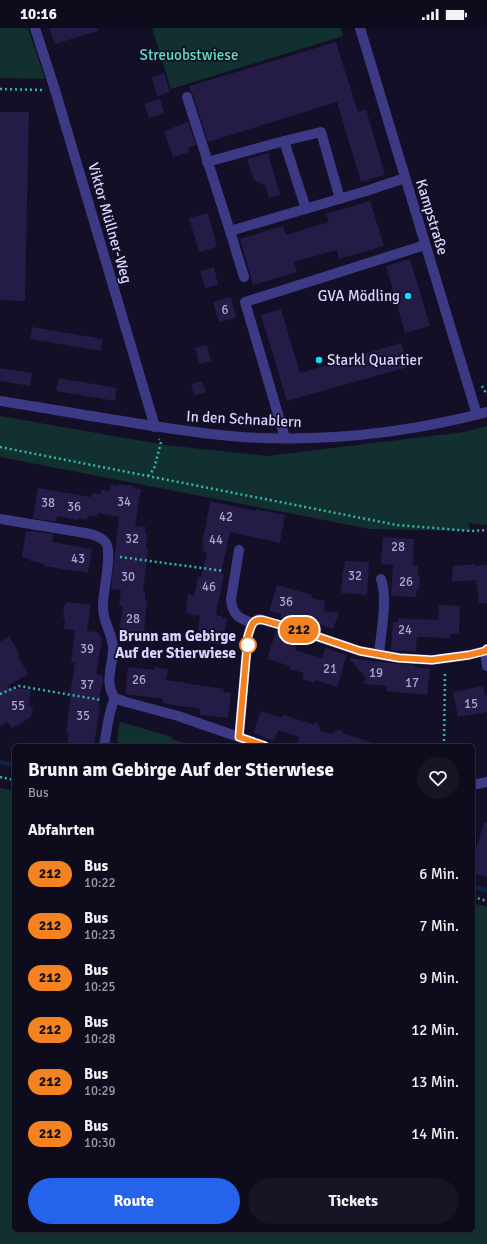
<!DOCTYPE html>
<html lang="de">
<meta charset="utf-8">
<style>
:root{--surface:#0e0b1c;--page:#171425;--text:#f1f3f6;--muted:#9b9ba3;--line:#2e2b3b;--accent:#2563eb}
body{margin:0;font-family:Signika,sans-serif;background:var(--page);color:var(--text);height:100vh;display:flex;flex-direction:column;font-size:15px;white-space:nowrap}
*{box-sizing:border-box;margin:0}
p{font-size:13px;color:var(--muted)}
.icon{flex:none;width:22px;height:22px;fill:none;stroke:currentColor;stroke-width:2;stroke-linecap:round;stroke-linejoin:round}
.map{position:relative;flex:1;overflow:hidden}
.details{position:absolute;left:12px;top:716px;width:463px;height:488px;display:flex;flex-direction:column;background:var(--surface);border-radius:6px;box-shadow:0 1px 3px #0004,0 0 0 1px var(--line)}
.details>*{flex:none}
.badge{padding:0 8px;border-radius:13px;font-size:14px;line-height:26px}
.map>.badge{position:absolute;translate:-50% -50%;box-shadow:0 0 0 2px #fff}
h2{padding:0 16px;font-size:15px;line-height:36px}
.round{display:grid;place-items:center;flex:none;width:42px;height:42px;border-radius:21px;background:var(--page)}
.head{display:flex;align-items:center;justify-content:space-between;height:68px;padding:0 16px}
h1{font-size:19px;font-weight:700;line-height:30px}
.cta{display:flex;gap:8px;margin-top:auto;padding:8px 16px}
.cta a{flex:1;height:46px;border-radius:24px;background:var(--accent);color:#fff;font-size:16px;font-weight:700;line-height:46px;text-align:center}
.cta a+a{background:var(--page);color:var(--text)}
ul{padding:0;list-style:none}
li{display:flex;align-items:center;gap:12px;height:52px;padding:0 16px}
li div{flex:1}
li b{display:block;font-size:15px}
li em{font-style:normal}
li .badge{min-width:44px;font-weight:700;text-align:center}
.status{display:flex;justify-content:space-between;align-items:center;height:28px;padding:0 20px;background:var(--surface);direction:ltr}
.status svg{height:11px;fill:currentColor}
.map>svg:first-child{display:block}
.green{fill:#12302f}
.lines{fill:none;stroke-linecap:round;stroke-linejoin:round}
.stream{stroke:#0c2248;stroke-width:4.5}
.building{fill:#241b47}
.path{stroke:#2fb8b0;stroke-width:2.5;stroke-dasharray:2 3;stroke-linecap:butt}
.minor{stroke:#3d3a85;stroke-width:10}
.line-casing{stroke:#fff;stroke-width:9}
.line{stroke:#f58220;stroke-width:6}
.poi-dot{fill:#00e5ff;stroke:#130f26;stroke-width:1.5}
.stop-dot{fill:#fff;stroke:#f58220;stroke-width:2}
.labels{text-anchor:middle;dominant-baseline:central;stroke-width:3.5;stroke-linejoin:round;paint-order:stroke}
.number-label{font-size:13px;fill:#aca6d1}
.park-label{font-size:15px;fill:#5fe0c0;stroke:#130f26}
.street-label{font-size:15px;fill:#d9d4ff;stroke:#130f26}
.poi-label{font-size:15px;fill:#d9d4ff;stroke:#130f26;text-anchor:end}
.stop-label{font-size:15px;font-weight:bold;fill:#d9d4ff;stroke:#130f26;text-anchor:end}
</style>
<div class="status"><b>10:16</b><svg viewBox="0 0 49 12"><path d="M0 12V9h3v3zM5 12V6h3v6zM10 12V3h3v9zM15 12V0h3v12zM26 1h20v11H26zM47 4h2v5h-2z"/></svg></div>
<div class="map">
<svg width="487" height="1216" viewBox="0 0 487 1216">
<rect width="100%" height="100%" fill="#130f26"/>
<g class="green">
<polygon points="0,0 28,0 45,51 0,50"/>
<polygon points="152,0 341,0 343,8 171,61"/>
<polygon points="0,388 165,417 267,428 464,404 487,398 487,497 468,495 471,503 370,501 0,429"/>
<polygon points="121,694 172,709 172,711 193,718 117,718 119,696"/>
<polygon points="0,760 14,763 14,1202 473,1202 473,875 487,879 487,1216 0,1216"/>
</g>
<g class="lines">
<g class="stream">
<polyline points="0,734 14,737"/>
<polyline points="473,859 487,862"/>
</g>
</g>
<g class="building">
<polygon points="49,0 98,0 98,3 55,16"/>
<polygon points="336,14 358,84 366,81 385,147 361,154 337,74 208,114 193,67 191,64 189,58"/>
<polygon points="164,45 170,64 157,68 152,49"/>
<polygon points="160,71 164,85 149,90 144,76"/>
<polygon points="0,84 29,84 25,273 0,272"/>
<polygon points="188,94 196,117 188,120 189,124 173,129 164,103"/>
<polygon points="268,125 280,167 269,170 265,158 254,152 247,131"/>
<polygon points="370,173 384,218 339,231 337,222 294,234 297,244 253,257 240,211 283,198 286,207 329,194 326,186"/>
<polygon points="208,185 217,219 199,224 189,190"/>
<polygon points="410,231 430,298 405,305 386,238"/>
<polygon points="214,239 218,257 205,260 200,243"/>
<polygon points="231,269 236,290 219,294 213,274"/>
<polygon points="281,281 300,345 401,315 408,339 287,373 261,287"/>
<polygon points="32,299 103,311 101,323 30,311"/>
<polygon points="207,317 211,333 199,336 195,320"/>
<polygon points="0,340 32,345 30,358 0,353"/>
<polygon points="59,350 117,360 115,373 56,363"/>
<polygon points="202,353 206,364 194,367 191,356"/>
<polygon points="118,456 133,458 133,460 141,461 135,498 146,499 145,505 147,506 146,521 148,521 143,563 145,564 145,571 147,572 144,606 119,603 123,578 119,577 121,562 111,561 119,489 98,485 97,489 88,488 87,492 79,490 78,492 57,488 56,494 33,490 38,460 91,469 92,465 101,466 101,462 110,463 111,457 118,458"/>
<polygon points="210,473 256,483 256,481 285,487 280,515 230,504 221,546 224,547 216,587 222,588 222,590 227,590 222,617 204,614 204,612 198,611 200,603 198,602 200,588 189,587 190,585 186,585 188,566 194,568 198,549 201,549 207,525 203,524 204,518 202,518"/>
<polygon points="31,503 54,506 52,514 92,521 88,545 44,538 45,536 30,533 30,531 22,529 26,504 30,504"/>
<polygon points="383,509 414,511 413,538 418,538 418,547 420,547 419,562 417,561 416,569 391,568 393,537 381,536"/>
<polygon points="345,533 369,534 367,567 341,565 343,542 344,542"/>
<polygon points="474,536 475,538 487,537 487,575 479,576 476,552 452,554 453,538"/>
<polygon points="277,557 312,567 311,570 325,573 324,583 339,585 333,601 305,592 303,597 280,590 281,586 269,583"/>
<polygon points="68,574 91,577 87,603 97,604 102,610 96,646 103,648 103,651 98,678 100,678 94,718 67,718 69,705 66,705 71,666 70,666 75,634 71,634 75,602 64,601 65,592 63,590 64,578"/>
<polygon points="439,577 460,578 459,606 450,606 450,610 417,609 416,624 391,622 393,594 398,594 399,590 418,592 418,591 438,592"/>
<polygon points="276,603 299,609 295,622 322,630 325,620 347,627 337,659 315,652 315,655 302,651 304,645 289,641 290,638 267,631"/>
<polygon points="9,608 20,627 18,628 28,646 6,659 31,662 29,676 33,681 31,689 17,698 17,697 12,700 8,694 0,699 0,614"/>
<polygon points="349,630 399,636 415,637 414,639 430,641 427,667 386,663 387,658 364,656 365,649"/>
<polygon points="128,639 154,642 154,639 168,641 166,652 224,661 223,664 231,665 228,690 200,687 200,681 163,675 163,671 125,666"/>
<polygon points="483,658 485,667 487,667 487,684 458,689 453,664"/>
<polygon points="261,683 282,690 283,687 313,696 317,694 321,703 331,706 340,701 342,705 374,715 374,718 296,718 299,709 278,702 274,713 253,705"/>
<polygon points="484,795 487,795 487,849 473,846 473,831"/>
</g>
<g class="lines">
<g class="path">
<polyline points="0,61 43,62"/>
<polyline points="482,358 487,367"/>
<polyline points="0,419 397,497 471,503 487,502"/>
<polyline points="148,448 154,441 161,414 159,411"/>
<polyline points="120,529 224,543"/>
<polyline points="0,666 19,658 101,672"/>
<polyline points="444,718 445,643"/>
<polyline points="0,749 14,752"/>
<polyline points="473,869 487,873"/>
</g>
<g class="minor">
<polyline points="35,0 55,62 155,399"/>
<polyline points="360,0 477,387"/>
<polyline points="187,69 230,203"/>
<polyline points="207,134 284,113"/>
<polyline points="306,181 284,113 321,104 340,171"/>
<polyline points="244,249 230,203 366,163 405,150"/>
<path d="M0 373C39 379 77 386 116 392 158 399 200 406 242 409 324 414 407 405 487 384"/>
<polyline points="285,410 245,274 425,217"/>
<path d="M0 491 91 506C97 508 103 510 106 515 113 527 102 565 103 580 103 594 112 605 113 619 114 636 103 654 115 670L126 674 178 688 265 718"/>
<path d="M239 522 231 571C232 586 238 590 252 595"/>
<polyline points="485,623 487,638"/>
<path d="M379 626C381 604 388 571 381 551"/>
<polyline points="239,709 248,608 252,595 259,591 298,602 360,623 399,630 432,632 469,627 485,623 487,621"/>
<path d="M104 718C107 702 108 685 115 670"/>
<polyline points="473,757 487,754"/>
</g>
</g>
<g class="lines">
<defs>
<path id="line" d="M265 718 239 709 248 608C251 599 252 590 263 592L298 602 360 623 399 630 432 632 469 627 485 623 487 621"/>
</defs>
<use href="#line" class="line-casing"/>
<use href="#line" class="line"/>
</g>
<g class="poi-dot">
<circle cx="408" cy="268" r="4"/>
<circle cx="319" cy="332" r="4"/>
</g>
<circle class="stop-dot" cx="248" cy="617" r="8"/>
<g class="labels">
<g class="number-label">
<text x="225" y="282">6</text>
<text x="124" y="474">34</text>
<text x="48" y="475">38</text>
<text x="74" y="479">36</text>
<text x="226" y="489">42</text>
<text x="132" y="511">32</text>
<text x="216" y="512">44</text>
<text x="398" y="519">28</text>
<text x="78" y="531">43</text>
<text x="355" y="548">32</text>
<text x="128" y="549">30</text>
<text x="406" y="554">26</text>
<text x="209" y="559">46</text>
<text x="286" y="574">36</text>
<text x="133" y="591">28</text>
<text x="405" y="602">24</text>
<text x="87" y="621">39</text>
<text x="330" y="641">21</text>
<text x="376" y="645">19</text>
<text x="139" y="652">26</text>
<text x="412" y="655">17</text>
<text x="87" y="657">37</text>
<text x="471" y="676">15</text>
<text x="18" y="678">55</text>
<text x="83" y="688">35</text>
</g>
<g class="park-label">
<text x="189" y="27">Streuobstwiese</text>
</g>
<g class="street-label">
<text transform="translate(432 189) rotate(73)">Kampstraße</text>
<text transform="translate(110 195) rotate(74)">Viktor Müllner-Weg</text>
<text transform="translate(244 391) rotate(3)">In den Schnablern</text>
</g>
<g class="poi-label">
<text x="400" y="268">GVA Mödling</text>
<text x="327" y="332" text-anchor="start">Starkl Quartier</text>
</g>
<g class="stop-label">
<text x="236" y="608">Brunn am Gebirge<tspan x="236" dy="17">Auf der Stierwiese</tspan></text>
</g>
</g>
</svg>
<b class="badge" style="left:299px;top:602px;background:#f58220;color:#111">212</b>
<section class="details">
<div class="head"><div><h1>Brunn am Gebirge Auf der Stierwiese</h1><p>Bus</p></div><a class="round"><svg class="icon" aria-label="heart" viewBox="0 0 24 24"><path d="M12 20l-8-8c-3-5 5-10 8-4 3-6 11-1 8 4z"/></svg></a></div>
<h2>Abfahrten</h2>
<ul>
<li><span class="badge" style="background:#f58220;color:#111">212</span><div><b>Bus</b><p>10:22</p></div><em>6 Min.</em></li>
<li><span class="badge" style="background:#f58220;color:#111">212</span><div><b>Bus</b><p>10:23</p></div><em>7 Min.</em></li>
<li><span class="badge" style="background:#f58220;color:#111">212</span><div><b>Bus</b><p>10:25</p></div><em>9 Min.</em></li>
<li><span class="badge" style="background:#f58220;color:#111">212</span><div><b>Bus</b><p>10:28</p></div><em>12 Min.</em></li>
<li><span class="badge" style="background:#f58220;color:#111">212</span><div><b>Bus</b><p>10:29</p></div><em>13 Min.</em></li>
<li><span class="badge" style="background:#f58220;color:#111">212</span><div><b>Bus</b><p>10:30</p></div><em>14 Min.</em></li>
</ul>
<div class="cta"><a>Route</a><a>Tickets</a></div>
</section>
</div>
